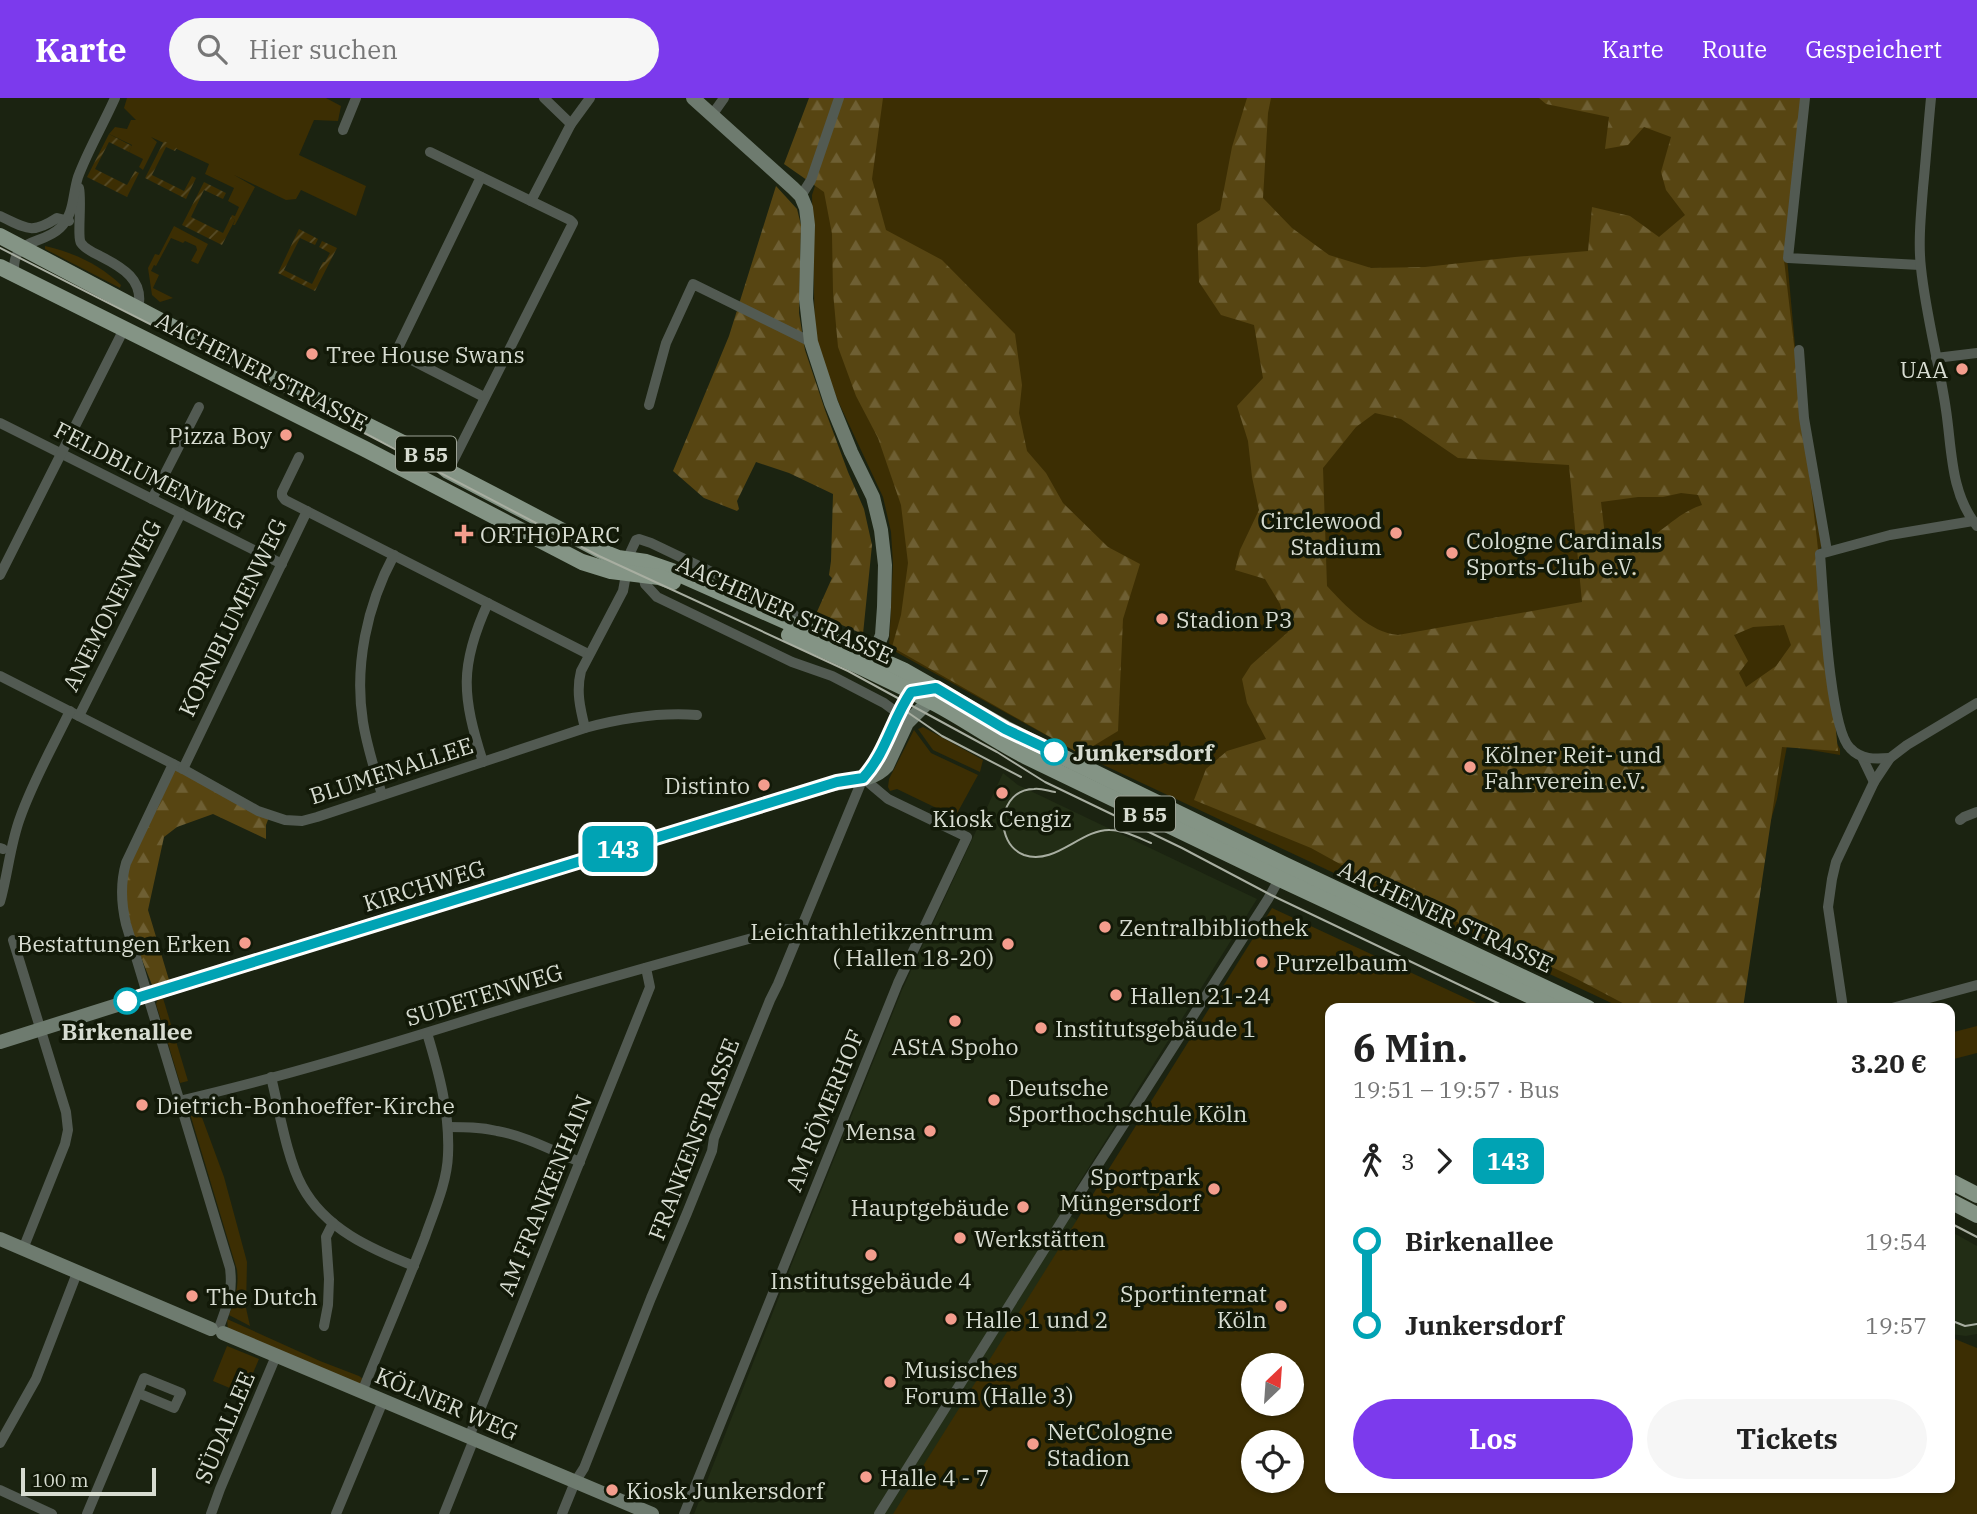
<!DOCTYPE html>
<html lang="de">
<meta charset="utf-8">
<style>
:root{--surface:#fff;--page:#f6f6f6;--text:#222;--muted:#767676;--accent:#7c3aed}
body{margin:0;font-family:"IBM Plex Serif",serif;background:var(--page);color:var(--text);height:100vh;display:flex;flex-direction:column;font-size:26px;white-space:nowrap}
*{box-sizing:border-box;margin:0}
p{font-size:23px;color:var(--muted)}
.icon{flex:none;width:38px;height:38px;fill:none;stroke:currentColor;stroke-width:2;stroke-linecap:round;stroke-linejoin:round}
.map{position:relative;flex:1;overflow:hidden}
.details{position:absolute;left:1325px;top:905px;width:630px;height:490px;display:flex;flex-direction:column;background:var(--surface);border-radius:14px;box-shadow:0 2px 5px #0004}
.details>*{flex:none}
.badge{padding:0 14px;border-radius:10px;font-size:24px;line-height:46px}
.needle{width:46px;rotate:25deg}
.tools{position:absolute;left:1241px;top:1255px;display:grid;gap:14px}
.tools a{display:grid;place-items:center;width:63px;height:63px;border-radius:50%;background:var(--surface);box-shadow:0 2px 5px #0004;font-size:35px}
.scale{position:absolute;left:21px;bottom:18px;width:135px;box-sizing:border-box;padding-left:7px;border:4px solid #d7dcd1;border-top:0;font-size:19px;line-height:24px;white-space:nowrap;color:#d7dcd1;-webkit-text-stroke:5px #121908;paint-order:stroke}
.map>.badge{position:absolute;translate:-50% -50%;box-shadow:0 0 0 4px #fff}
.legs{display:flex;align-items:center;gap:10px;height:77px;padding:0 28px;font-size:23px}
.legs p{margin-inline-start:auto}
.overview{display:flex;align-items:center;justify-content:space-between;height:119px;padding:0 28px}
h1{font-size:38px;font-weight:700;line-height:52px}
.action{display:flex;gap:14px;margin-top:auto;padding:14px 28px}
.action a{flex:1;height:80px;border-radius:42px;background:var(--accent);color:#fff;font-size:28px;font-weight:700;line-height:80px;text-align:center}
.action a+a{background:var(--page);color:var(--text)}
ul{padding:0 28px;list-style:none}
li{display:flex;align-items:center;gap:24px;height:84px;font-size:26px}
li i{display:grid;place-items:center;width:10px;height:100%;margin:0 9px;background:currentColor}
li i::after{content:'';width:18px;height:18px;margin:-9px;border:5px solid;border-radius:50%;background:var(--surface)}
li p{margin-inline-start:auto}
li:first-child i{background:linear-gradient(#0000 50%,currentColor 0)}
li:last-child i{background:linear-gradient(currentColor 50%,#0000 0)}
header{display:flex;align-items:center;gap:42px;box-sizing:border-box;height:98px;padding:0 35px;background:var(--accent);color:#fff}
header strong{font-size:33px}
nav{display:flex;gap:38px;margin-inline-start:auto;font-size:24px}
.search{width:490px;height:63px;background:var(--page);display:flex;align-items:center;gap:18px;box-sizing:border-box;padding:0 24px;border-radius:38px;color:var(--muted);font-size:26px}
.map>svg:first-child{display:block}
.built{fill:#222d15}
.green{fill:#3c2e03;fill-rule:evenodd}
.forest{fill:url(#forest-firs);fill-rule:evenodd}
.garden{fill:url(#garden-furrows)}
.lines{fill:none;stroke-linecap:round;stroke-linejoin:round}
.street{stroke:#525a52;stroke-width:10}
.secondary{stroke:#6e7b6f;stroke-width:14}
.primary{stroke:#849485;stroke-width:16}
.tram{stroke:#a8aea1;stroke-width:2}
.line-1-casing{stroke:#fff;stroke-width:16}
.line-1{stroke:#00a3b4;stroke-width:10}
.poi-dot{fill:#f49d8d;stroke:#121908;stroke-width:2.5}
.stop-1-dot{fill:#fff;stroke:#00a3b4;stroke-width:3.5}
.labels{text-anchor:middle;dominant-baseline:central;stroke-width:7;stroke-linejoin:round;paint-order:stroke}
.shield{fill:#121908;stroke:#9ca295;stroke-width:2}
.shield-label{font-size:21px;font-weight:bold;fill:#d7dcd1}
.poi-label{font-size:23px;fill:#d7dcd1;stroke:#121908;text-anchor:start}
.street-label{font-size:23px;fill:#d7dcd1;stroke:#121908}
.stop-label{font-size:23px;font-weight:bold;fill:#d7dcd1;stroke:#121908;text-anchor:start}
</style>
<header>
<strong>Karte</strong>
<div class="search"><svg class="icon" aria-label="search" viewBox="0 0 24 24"><circle cx="10" cy="10" r="6"/><path d="M15 15l6 6"/></svg>Hier suchen</div>
<nav><a>Karte</a><a>Route</a><a>Gespeichert</a></nav>
</header>
<div class="map">
<svg width="1977" height="1416" viewBox="0 0 1977 1416">
<defs>
<pattern id="forest-firs" width="22" height="20" patternUnits="userSpaceOnUse" patternTransform="scale(1.75)"><rect width="22" height="20" fill="#574512"/><path d="M5 1l3.5 6h-7zM16 11l3.5 6h-7z" fill="#6e5f33"/></pattern>
<pattern id="garden-furrows" width="10" height="10" patternUnits="userSpaceOnUse" patternTransform="scale(1.75)"><rect width="10" height="10" fill="#3c2e03"/><path d="M-1 1l2-2M0 10L10 0M9 11l2-2" fill="none" stroke="#574c27"/></pattern>
</defs>
<rect width="100%" height="100%" fill="#1b2311"/>
<g class="built">
<polygon points="1003,675 1018,687 1257,801 1062,1112 1186,1198 1084,1416 694,1416 791,1168 902,892"/>
<polygon points="1950,1133 1977,1148 1977,1236 1966,1238 1950,1236"/>
</g>
<g class="green">
<polygon points="127,0 326,0 341,8 338,23 314,22 299,57 366,88 356,118 301,92 296,101 286,102 234,77 255,89 235,127 233,127 235,122 231,119 232,117 235,118 239,109 228,103 234,90 205,76 209,66 151,39 157,44 143,72 139,69 143,61 129,54 132,47 109,36 115,29 127,31 131,22 136,22 124,10"/>
<polygon points="844,0 1799,0 1786,148 1801,314 1822,446 1820,451 1832,636 1840,651 1840,657 1787,648 1777,701 1766,739 1740,910 1622,910 1080,656 889,550 893,466 891,434 883,399 838,303 815,243 812,97"/>
<polygon points="174,128 208,146 198,166 191,163 197,152 196,148 185,143 183,145 171,140 156,168 154,167 151,173 159,177 153,190 173,200 160,204 152,197 148,170 155,156 159,157"/>
<path d="M45 148C73 154 100 167 121 187L120 190 45 151Z"/>
<polygon points="923,629 983,662 980,674 933,652 918,631"/>
<polygon points="914,632 931,655 978,677 955,719 897,691 890,693 888,689 889,681"/>
<path d="M1272 810 1487 910H1330V1390H1950V1239L1977 1250V1416H893ZM1292 1267V1306H1253V1267ZM1253 1344H1292V1382H1253Z"/>
<polygon points="163,900 188,983 180,985 156,906 158,901"/>
<polygon points="1977,928 1977,955 1950,962 1950,935"/>
<path d="M197 1006 224 1079 247 1164 246 1210 250 1228 229 1217C235 1201 239 1189 237 1172L188 1009Z"/>
<polygon points="227,1221 320,1263 359,1278 363,1281 361,1287 228,1233"/>
<polygon points="227,1248 259,1261 244,1296 213,1283"/>
</g>
<g class="forest">
<polygon points="809,0 883,0 872,81 886,132 942,162 1015,236 1022,287 1019,315 1027,353 1046,375 1063,405 1108,449 1140,466 1123,521 1118,633 1080,656 892,549 901,517 908,465 901,407 878,340 856,298 838,249 833,194 832,136 824,94 784,66"/>
<path d="M1247 0H1271L1268 15 1263 100 1292 130 1329 157 1371 170 1425 169 1515 159 1588 153 1592 109 1630 118 1659 139 1685 117 1666 92 1661 74 1671 39 1644 29 1628 47 1605 51 1609 19 1546 6 1539 0H1803L1784 162 1817 442 1838 653 1782 649 1743 910H1632L1577 881 1369 782 1311 750 1194 702 1206 671 1227 653 1266 641 1247 605 1242 581 1251 567 1288 534 1280 506 1265 481 1235 472 1240 452 1259 412 1252 379 1248 343 1237 308 1263 280 1254 227 1221 217 1199 184 1197 126 1220 112 1232 49ZM1375 315 1401 321 1458 360 1569 367 1582 504 1398 537C1370 535 1345 507 1327 488L1323 370 1356 329ZM1681 395 1698 397 1702 407C1664 419 1652 457 1606 446L1601 404 1638 399H1663ZM1784 527 1791 547 1776 568 1746 589 1739 575 1748 563 1734 537 1753 529Z"/>
<polygon points="776,88 797,111 801,127 799,215 805,252 825,312 848,374 864,411 872,447 863,536 816,516 832,480 829,477 831,463 833,396 789,375 756,364 737,403 739,411 737,413 704,400 673,373 729,238"/>
<polygon points="174,668 269,719 266,727 266,741 213,716 177,729 164,739 148,812 169,882 152,887 133,839 125,815 124,778"/>
</g>
<g class="garden">
<polygon points="109,36 132,48 129,54 109,44 95,71 127,87 135,73 139,75 127,99 87,79"/>
<polygon points="164,43 177,50 175,53 166,49 152,77 184,93 192,78 196,80 186,101 145,80"/>
<polygon points="204,84 226,95 223,101 204,92 191,119 223,135 231,119 235,122 222,147 182,127"/>
<polygon points="299,131 318,141 315,147 300,140 284,172 312,186 323,164 325,164 330,155 319,149 322,143 337,150 315,193 278,175"/>
</g>
<g class="lines">
<g class="street">
<polyline points="544,0 571,26"/>
<polyline points="1805,0 1788,160 1920,167"/>
<path d="M1931 0C1928 30 1926 60 1923 90 1921 116 1918 144 1921 170 1926 218 1939 264 1946 312 1952 351 1950 395 1977 428"/>
<polyline points="712,17 724,0"/>
<polyline points="343,32 356,0"/>
<polyline points="430,54 570,122 573,125 448,373"/>
<polyline points="481,79 396,254 484,299"/>
<path d="M79 90C82 103 77 139 81 145 85 151 94 155 100 158 122 169 145 182 138 211"/>
<polyline points="801,98 811,82 839,0"/>
<polyline points="531,103 571,26 590,0"/>
<path d="M0 118C26 130 31 137 57 120L69 123"/>
<path d="M14 175C12 138 42 148 60 130 75 115 72 98 78 79 88 52 103 27 115 0"/>
<polyline points="1799,252 1804,320 1827,453"/>
<polyline points="1936,260 1977,255"/>
<polyline points="649,307 666,245 693,186 811,244"/>
<polyline points="0,325 282,466"/>
<polyline points="299,359 282,394 282,398 285,402 588,556"/>
<polyline points="152,401 199,309"/>
<polyline points="643,476 645,486 657,499 792,564 832,578 884,605 899,616"/>
<polyline points="0,477 125,229"/>
<path d="M0 578 183 671 258 713 285 722 302 723 317 719 585 630C622 620 658 614 697 617"/>
<polyline points="79,618 181,415"/>
<path d="M585 630C580 610 576 593 581 573L623 493 630 455 636 442 639 441 651 445 789 511 797 520 794 527"/>
<polyline points="1862,659 1874,684"/>
<path d="M1890 660C1875 661 1861 662 1850 650 1829 630 1823 491 1820 456L1890 437 1973 423"/>
<path d="M483 664C462 598 459 568 488 505"/>
<path d="M173 666 126 765C120 786 121 805 126 826L230 1170C233 1194 228 1205 220 1227"/>
<polyline points="183,671 307,413"/>
<path d="M382 697C375 673 367 649 363 624 354 568 367 507 394 457"/>
<polyline points="1960,722 1964,719 1977,714"/>
<polyline points="0,750 3,751"/>
<path d="M0 804C8 776 10 747 20 720 33 683 53 648 70 613"/>
<polyline points="13,842 66,1014 68,1032 65,1046 23,1151"/>
<polyline points="1843,910 1828,809 1832,781 1836,764 1874,684 1890,660 1907,647 1977,605"/>
<polyline points="1892,910 1977,887"/>
<path d="M271 979C279 1011 287 1061 302 1088 325 1131 371 1151 414 1168"/>
<path d="M179 1003C283 979 388 947 490 915 588 885 687 858 785 831H793L800 833"/>
<path d="M448 1029C465 1029 481 1029 497 1033 526 1038 553 1053 580 1064"/>
<polyline points="324,1228 328,1207 329,1181 326,1139 333,1125"/>
<path d="M362 1294C383 1242 405 1191 425 1139 434 1113 447 1085 448 1057 450 1015 439 975 427 935"/>
<polyline points="469,1339 650,889 646,870"/>
<polyline points="0,1345 36,1281 77,1175"/>
<polyline points="0,1392 52,1416"/>
<polyline points="87,1416 144,1280 181,1295 174,1310 138,1295"/>
<polyline points="211,1416 220,1391 276,1258"/>
<polyline points="336,1416 383,1303"/>
<polyline points="444,1416 474,1341"/>
<polyline points="562,1416 575,1384 584,1370 651,1200 687,1115 712,1053 714,1040 770,902 778,886 863,680 888,701 967,739 898,885 684,1416"/>
<polyline points="879,1416 1067,1115 1268,801 1282,776"/>
</g>
<g class="secondary">
<polyline points="693,0 793,90 801,98 806,110 808,127 806,201 811,244 831,305 851,354 873,399 881,432 885,467 884,509 882,537 870,567"/>
<path d="M863 680C884 657 892 627 907 600L911 594 922 592"/>
<path d="M0 944 336 838 826 688C846 682 872 685 887 668L907 625 929 603"/>
<polyline points="0,1141 211,1231"/>
<polyline points="223,1235 652,1416"/>
</g>
<g class="primary">
<polyline points="0,138 220,254 429,358 448,373 603,454 618,460 646,464 672,473 794,527 874,559 903,572 1005,630 1036,646 1285,767 1588,910"/>
<polyline points="0,169 365,351 582,464 611,473 659,479 673,484"/>
<path d="M789 537C839 558 888 581 936 606 966 622 994 642 1025 658L1280 781 1556 910"/>
<polyline points="1950,1083 1977,1097"/>
<polyline points="1950,1103 1977,1117"/>
</g>
<g class="tram">
<polyline points="0,150 351,328 599,458 848,573 997,654 1045,684 1182,750 1271,797 1508,910"/>
<polyline points="897,607 942,638 1021,679"/>
<path d="M1055 694C1048 693 1041 690 1034 691 998 691 993 745 1024 757 1055 768 1081 731 1110 732 1124 732 1139 740 1151 745"/>
<polyline points="1950,1125 1977,1139"/>
<polyline points="1950,1222 1965,1228 1977,1226"/>
</g>
</g>
<g class="lines">
<defs>
<path id="line-1" d="M127 903 837 684 863 680C886 655 892 622 911 594L936 590 1005 631 1054 654"/>
</defs>
<use href="#line-1" class="line-1-casing"/>
<use href="#line-1" class="line-1"/>
</g>
<g class="poi-dot">
<circle cx="312" cy="256" r="7"/>
<circle cx="1962" cy="271" r="7"/>
<circle cx="286" cy="337" r="7"/>
<circle cx="1396" cy="435" r="7"/>
<path d="M460.5 425.5h7v7h7v7h-7v7h-7v-7h-7v-7h7z"/>
<circle cx="1452" cy="455" r="7"/>
<circle cx="1162" cy="521" r="7"/>
<circle cx="1470" cy="669" r="7"/>
<circle cx="764" cy="687" r="7"/>
<circle cx="1002" cy="695" r="7"/>
<circle cx="1105" cy="829" r="7"/>
<circle cx="245" cy="845" r="7"/>
<circle cx="1008" cy="846" r="7"/>
<circle cx="1262" cy="864" r="7"/>
<circle cx="1116" cy="897" r="7"/>
<circle cx="955" cy="923" r="7"/>
<circle cx="1041" cy="930" r="7"/>
<circle cx="994" cy="1002" r="7"/>
<circle cx="142" cy="1007" r="7"/>
<circle cx="930" cy="1033" r="7"/>
<circle cx="1214" cy="1091" r="7"/>
<circle cx="1023" cy="1109" r="7"/>
<circle cx="960" cy="1140" r="7"/>
<circle cx="871" cy="1157" r="7"/>
<circle cx="192" cy="1198" r="7"/>
<circle cx="1281" cy="1208" r="7"/>
<circle cx="951" cy="1221" r="7"/>
<circle cx="890" cy="1284" r="7"/>
<circle cx="1033" cy="1346" r="7"/>
<circle cx="866" cy="1379" r="7"/>
<circle cx="612" cy="1392" r="7"/>
</g>
<g class="stop-1-dot">
<circle cx="1054" cy="654" r="12"/>
<circle cx="127" cy="903" r="12"/>
</g>
<g class="labels">
<g class="shield">
<rect x="396" y="338.5" width="60" height="35" rx="5"/>
<rect x="1115" y="698.5" width="60" height="35" rx="5"/>
</g>
<g class="shield-label">
<text x="426" y="356">B 55</text>
<text x="1145" y="716">B 55</text>
</g>
<g class="poi-label">
<text x="326" y="256">Tree House Swans</text>
<text x="1948" y="271" text-anchor="end">UAA</text>
<text x="272" y="337" text-anchor="end">Pizza Boy</text>
<text x="1382" y="422" text-anchor="end">Circlewood<tspan x="1382" dy="26">Stadium</tspan></text>
<text x="480" y="436">ORTHOPARC</text>
<text x="1466" y="442">Cologne Cardinals<tspan x="1466" dy="26">Sports-Club e.V.</tspan></text>
<text x="1176" y="521">Stadion P3</text>
<text x="1484" y="656">Kölner Reit- und<tspan x="1484" dy="26">Fahrverein e.V.</tspan></text>
<text x="750" y="687" text-anchor="end">Distinto</text>
<text x="1002" y="720" text-anchor="middle">Kiosk Cengiz</text>
<text x="1119" y="829">Zentralbibliothek</text>
<text x="994" y="833" text-anchor="end">Leichtathletikzentrum<tspan x="994" dy="26">( Hallen 18-20)</tspan></text>
<text x="231" y="845" text-anchor="end">Bestattungen Erken</text>
<text x="1276" y="864">Purzelbaum</text>
<text x="1130" y="897">Hallen 21-24</text>
<text x="1055" y="930">Institutsgebäude 1</text>
<text x="955" y="948" text-anchor="middle">AStA Spoho</text>
<text x="1008" y="989">Deutsche<tspan x="1008" dy="26">Sporthochschule Köln</tspan></text>
<text x="156" y="1007">Dietrich-Bonhoeffer-Kirche</text>
<text x="916" y="1033" text-anchor="end">Mensa</text>
<text x="1200" y="1078" text-anchor="end">Sportpark<tspan x="1200" dy="26">Müngersdorf</tspan></text>
<text x="1009" y="1109" text-anchor="end">Hauptgebäude</text>
<text x="974" y="1140">Werkstätten</text>
<text x="871" y="1182" text-anchor="middle">Institutsgebäude 4</text>
<text x="1267" y="1195" text-anchor="end">Sportinternat<tspan x="1267" dy="26">Köln</tspan></text>
<text x="206" y="1198">The Dutch</text>
<text x="965" y="1221">Halle 1 und 2</text>
<text x="904" y="1271">Musisches<tspan x="904" dy="26">Forum (Halle 3)</tspan></text>
<text x="1047" y="1333">NetCologne<tspan x="1047" dy="26">Stadion</tspan></text>
<text x="880" y="1379">Halle 4 - 7</text>
<text x="626" y="1392">Kiosk Junkersdorf</text>
</g>
<g class="street-label">
<text transform="translate(262 273) rotate(27)">AACHENER STRASSE</text>
<text transform="translate(150 377) rotate(27)">FELDBLUMENWEG</text>
<text transform="translate(111 507) rotate(-63)">ANEMONENWEG</text>
<text transform="translate(785 511) rotate(24)">AACHENER STRASSE</text>
<text transform="translate(232 519) rotate(-64)">KORNBLUMENWEG</text>
<text transform="translate(391 672) rotate(-18)">BLUMENALLEE</text>
<text transform="translate(424 787) rotate(-17)">KIRCHWEG</text>
<text transform="translate(1446 818) rotate(25)">AACHENER STRASSE</text>
<text transform="translate(484 896) rotate(-17)">SUDETENWEG</text>
<text transform="translate(824 1012) rotate(-68)">AM RÖMERHOF</text>
<text transform="translate(693 1041) rotate(-69)">FRANKENSTRASSE</text>
<text transform="translate(544 1097) rotate(-68)">AM FRANKENHAIN</text>
<text transform="translate(447 1305) rotate(23)">KÖLNER WEG</text>
<text transform="translate(224 1329) rotate(-67)">SÜDALLEE</text>
</g>
<g class="stop-label">
<text x="1073" y="654">Junkersdorf</text>
<text x="127" y="933" text-anchor="middle">Birkenallee</text>
</g>
</g>
</svg>
<div class="tools">
<a><svg class="needle" viewBox="-14 -14 28 28"><path d="M0-13l5 13h-10z" fill="#e53935"/><path d="M0 13l5-13h-10z" fill="#767676"/></svg></a>
<a><svg class="icon" aria-label="locate" viewBox="0 0 24 24"><circle cx="12" cy="12" r="6"/><path d="M12 2v4M12 18v4M2 12h4M18 12h4"/></svg></a>
</div>
<div class="scale">100 m</div>
<b class="badge" style="left:618px;top:751px;background:#00a3b4;color:#fff">143</b>
<section class="details">
<div class="overview"><div><h1>6 Min.</h1><p>19:51 – 19:57 · Bus</p></div><b>3.20 €</b></div>
<div class="legs"><svg class="icon" aria-label="walk" viewBox="0 0 24 24"><circle cx="13" cy="4" r="2"/><path d="M13 8l-2 6 4 7M11 14l-3 7M7 12l3-4h3l4 4"/></svg>3<svg class="icon" aria-label="forward" viewBox="0 0 24 24"><path d="M9 5l7 7-7 7"/></svg><b class="badge" style="background:#00a3b4;color:#fff">143</b></div>
<ul>
<li><i style="color:#00a3b4"></i><b>Birkenallee</b><p>19:54</p></li>
<li><i style="color:#00a3b4"></i><b>Junkersdorf</b><p>19:57</p></li>
</ul>
<div class="action"><a>Los</a><a>Tickets</a></div>
</section>
</div>
